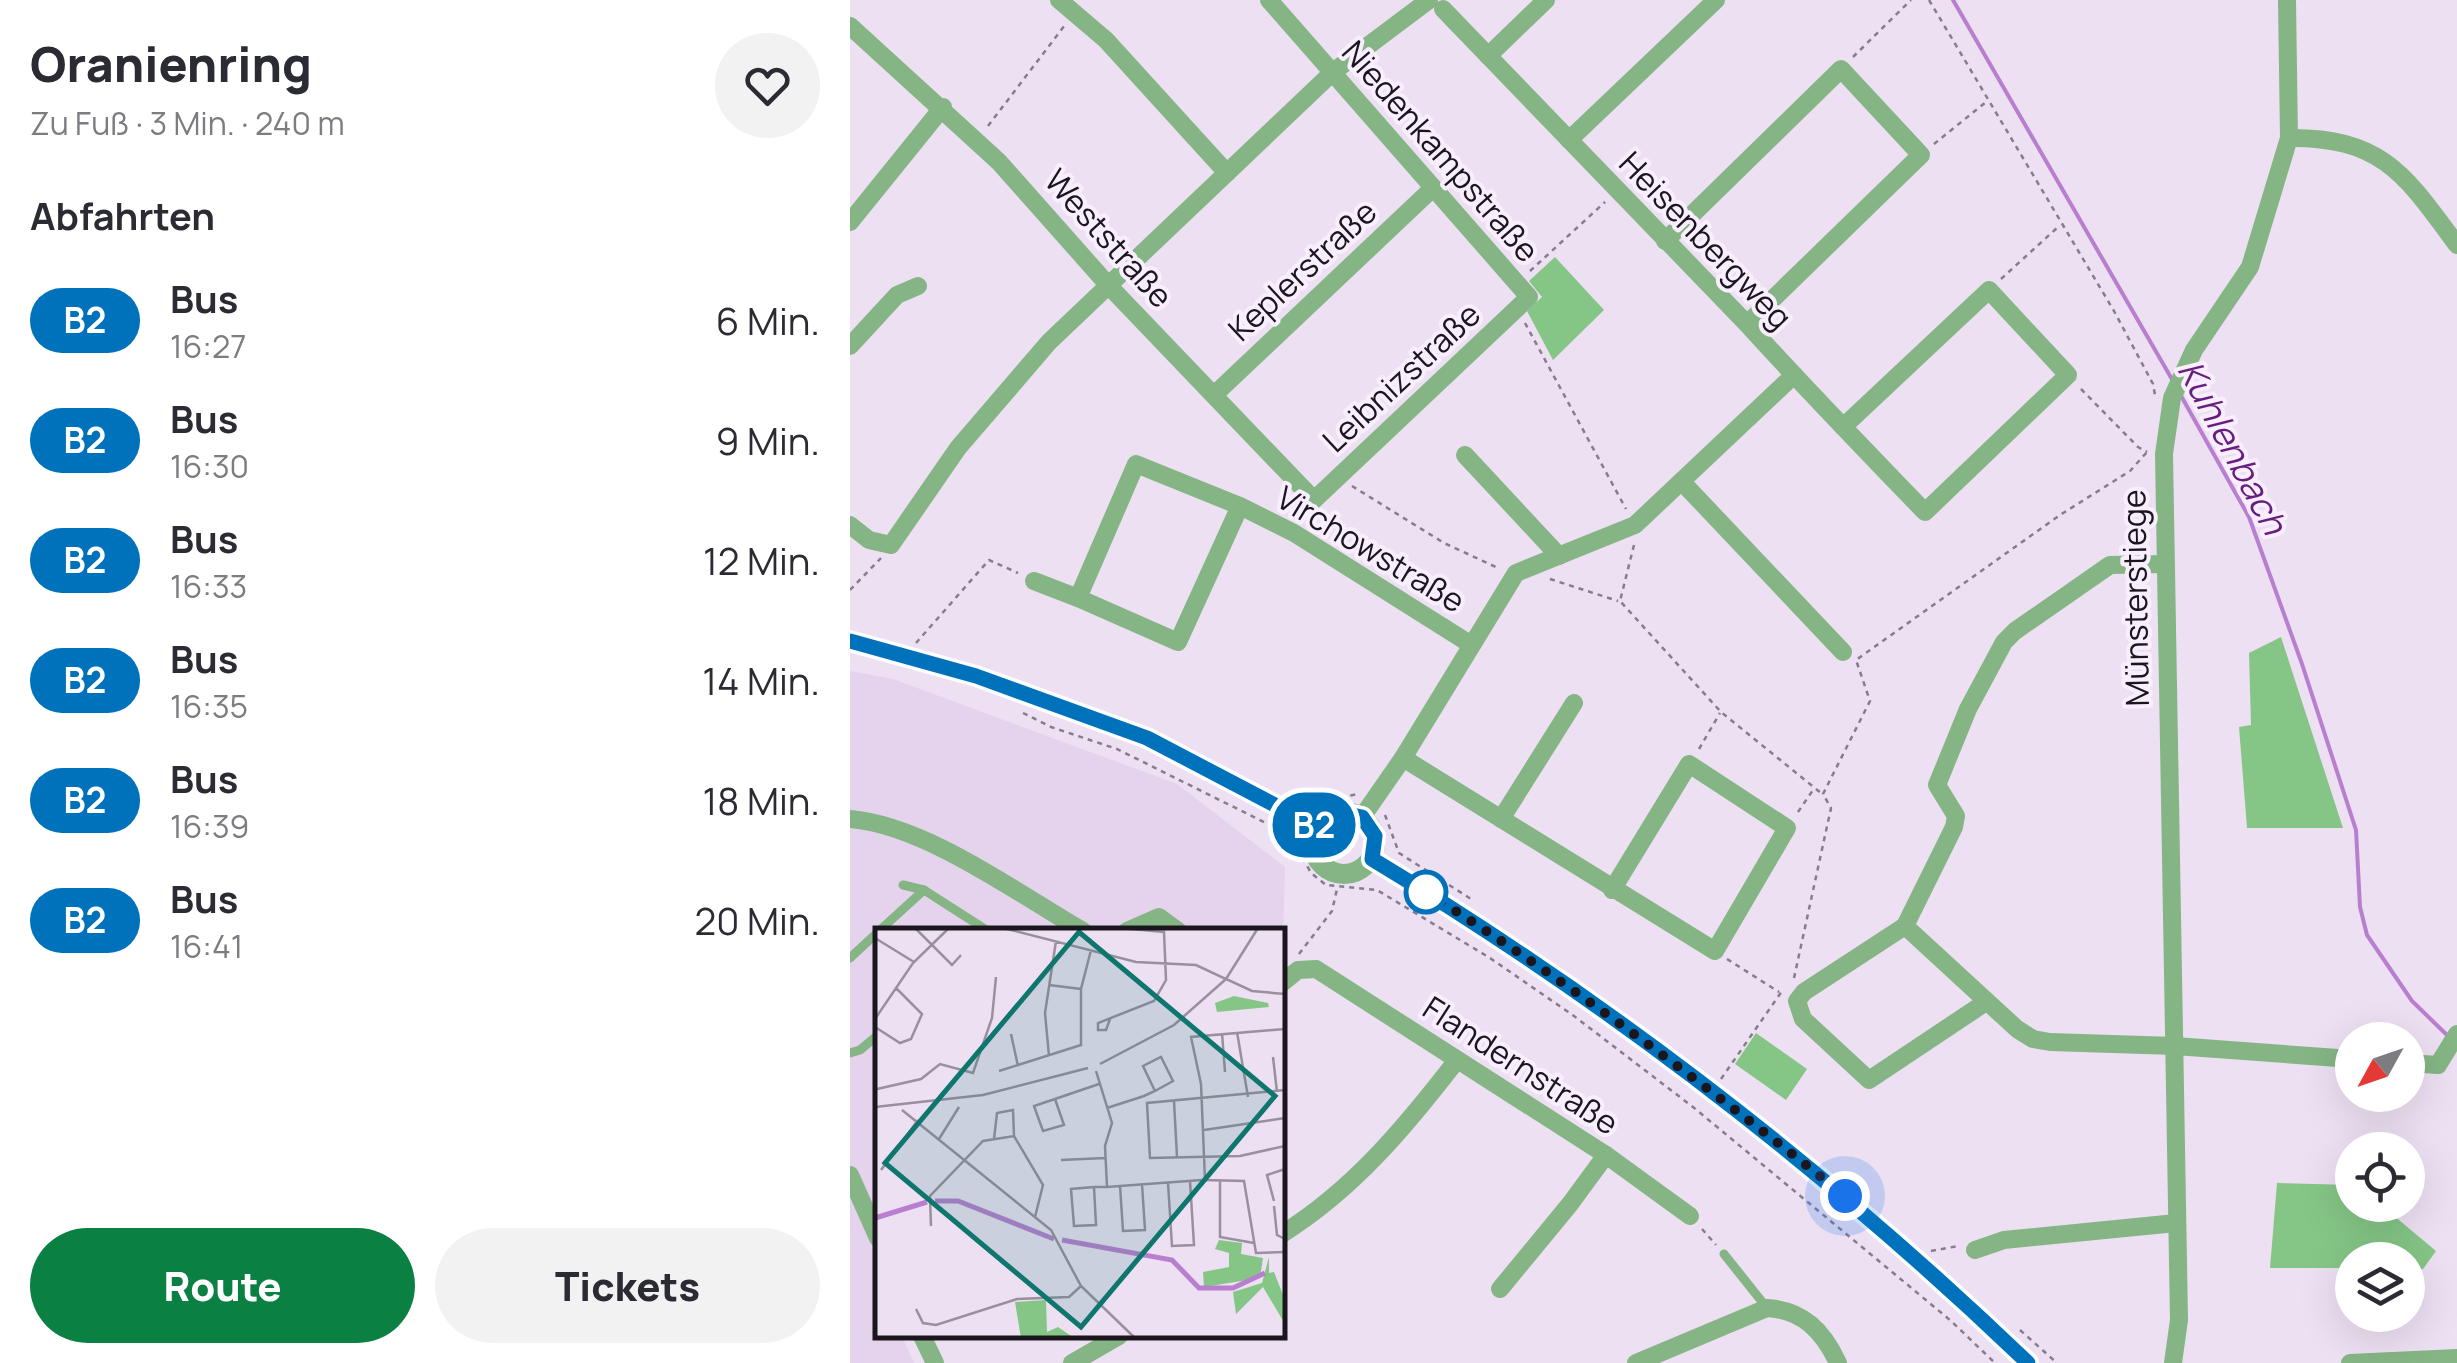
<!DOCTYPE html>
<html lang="de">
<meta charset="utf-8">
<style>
:root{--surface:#fff;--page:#f2f2f3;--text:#2b2b33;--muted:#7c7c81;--accent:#0b8043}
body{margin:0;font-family:Manrope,sans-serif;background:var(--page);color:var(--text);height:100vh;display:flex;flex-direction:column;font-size:38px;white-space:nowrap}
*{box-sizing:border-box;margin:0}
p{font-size:32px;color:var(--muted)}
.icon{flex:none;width:55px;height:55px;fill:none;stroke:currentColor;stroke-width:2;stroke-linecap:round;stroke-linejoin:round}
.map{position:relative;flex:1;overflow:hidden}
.sheet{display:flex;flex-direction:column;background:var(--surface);width:850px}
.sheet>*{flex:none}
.badge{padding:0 20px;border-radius:32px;font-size:35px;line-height:65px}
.needle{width:65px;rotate:230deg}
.controls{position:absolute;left:1485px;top:1022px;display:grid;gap:20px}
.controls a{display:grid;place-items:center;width:90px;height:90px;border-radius:50%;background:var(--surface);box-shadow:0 10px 40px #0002;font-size:50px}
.you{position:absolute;width:50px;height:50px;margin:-25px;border:8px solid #fff;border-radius:50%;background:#1a73e8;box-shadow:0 0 0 15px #1a73e833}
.map>.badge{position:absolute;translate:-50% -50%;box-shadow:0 0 0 5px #fff}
h2{padding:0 30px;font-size:38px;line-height:90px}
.round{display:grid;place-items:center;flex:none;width:105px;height:105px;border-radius:52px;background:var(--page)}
.summary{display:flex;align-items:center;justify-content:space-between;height:170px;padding:0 30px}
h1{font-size:48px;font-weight:800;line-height:75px}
.button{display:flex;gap:20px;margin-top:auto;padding:20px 30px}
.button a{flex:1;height:115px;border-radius:60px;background:var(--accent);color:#fff;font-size:40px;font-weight:800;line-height:115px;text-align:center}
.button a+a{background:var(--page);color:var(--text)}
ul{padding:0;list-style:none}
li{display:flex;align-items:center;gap:30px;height:120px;padding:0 30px}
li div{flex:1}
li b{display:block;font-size:38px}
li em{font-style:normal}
li .badge{min-width:110px;font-weight:700;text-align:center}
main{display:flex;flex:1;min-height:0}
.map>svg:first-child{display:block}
.built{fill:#e5d3ed}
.green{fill:#85c686}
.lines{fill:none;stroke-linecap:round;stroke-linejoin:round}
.stream{stroke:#b87fce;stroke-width:4}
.path{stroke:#867d8a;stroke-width:2.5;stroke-dasharray:5 5;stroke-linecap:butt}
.service{stroke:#85b585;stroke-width:9}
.minor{stroke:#85b585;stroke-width:18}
.tertiary{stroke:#85b585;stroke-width:20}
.line-casing{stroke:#fff;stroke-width:22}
.line{stroke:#0072bc;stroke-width:15}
.walk{stroke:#1b161d;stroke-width:10;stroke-dasharray:0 18}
.stop-dot{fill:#fff;stroke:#0072bc;stroke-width:5}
.labels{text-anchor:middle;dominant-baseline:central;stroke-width:8;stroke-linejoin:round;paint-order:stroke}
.street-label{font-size:32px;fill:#1b161d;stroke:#f9eefe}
.water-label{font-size:35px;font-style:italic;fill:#661e7e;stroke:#f9eefe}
.inset-river{fill:none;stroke:#b87fce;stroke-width:5}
.inset-road{fill:none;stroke:#998f9d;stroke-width:2.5}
.view{fill:#0f766e;fill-opacity:0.15;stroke:#0f766e;stroke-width:5}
.inset-edge{fill:none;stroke:#1b161d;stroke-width:5}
</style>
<main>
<section class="sheet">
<div class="summary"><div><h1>Oranienring</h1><p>Zu Fuß · 3 Min. · 240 m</p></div><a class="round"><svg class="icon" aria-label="heart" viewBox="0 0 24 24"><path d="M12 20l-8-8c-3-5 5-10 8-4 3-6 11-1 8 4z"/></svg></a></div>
<h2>Abfahrten</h2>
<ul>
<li><span class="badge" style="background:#0072bc;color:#fff">B2</span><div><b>Bus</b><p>16:27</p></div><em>6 Min.</em></li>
<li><span class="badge" style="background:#0072bc;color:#fff">B2</span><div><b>Bus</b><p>16:30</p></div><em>9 Min.</em></li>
<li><span class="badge" style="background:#0072bc;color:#fff">B2</span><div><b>Bus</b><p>16:33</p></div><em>12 Min.</em></li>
<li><span class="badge" style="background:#0072bc;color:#fff">B2</span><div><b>Bus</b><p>16:35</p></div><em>14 Min.</em></li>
<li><span class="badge" style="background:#0072bc;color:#fff">B2</span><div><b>Bus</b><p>16:39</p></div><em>18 Min.</em></li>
<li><span class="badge" style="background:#0072bc;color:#fff">B2</span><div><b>Bus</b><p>16:41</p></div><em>20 Min.</em></li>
</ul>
<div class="button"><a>Route</a><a>Tickets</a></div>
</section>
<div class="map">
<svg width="1607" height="1363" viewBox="0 0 1607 1363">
<rect width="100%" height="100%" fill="#ede0f3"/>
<polygon class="built" points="0,671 43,679 327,784 435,867 433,940 432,931 28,931 28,1336 52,1336 64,1363 0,1363"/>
<g class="green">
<polygon points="705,257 754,310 703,360 677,311 692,297 679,281"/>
<polygon points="1431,637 1493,828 1397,828 1389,727 1401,725 1399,653"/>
<polygon points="906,1033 957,1069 936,1100 885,1064"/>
<polygon points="1427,1183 1502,1185 1502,1205 1531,1205 1586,1251 1573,1269 1558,1269 1558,1260 1502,1260 1502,1268 1420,1268"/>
</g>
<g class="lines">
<g class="stream">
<polyline points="1103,0 1323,381"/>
<polyline points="1330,394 1399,517 1452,664 1506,830 1510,907 1517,935 1562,1001 1599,1037"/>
</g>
<g class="path">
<polyline points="1079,0 1264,311 1303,384 1305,395"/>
<polyline points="1003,57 1061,0"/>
<polyline points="138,126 215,25"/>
<polyline points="1084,144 1136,102"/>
<polyline points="680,271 755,202"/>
<polyline points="1151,279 1208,227"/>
<polyline points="675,323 776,509"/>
<polyline points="1231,389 1288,447 1297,452"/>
<polyline points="502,486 594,543 648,568"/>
<polyline points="784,545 770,601 871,712 971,793"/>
<polyline points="700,579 768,601"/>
<polyline points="0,590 31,558"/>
<polyline points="66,643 139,560 168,573"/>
<polyline points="173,713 201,727 267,749 440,835 461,873 476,885 527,890 640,958 724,1016 843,1107 1100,1320 1145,1363"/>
<polyline points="849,749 870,713"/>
<polyline points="443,793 469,803 507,794"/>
<polyline points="948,812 963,790"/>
<polyline points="535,815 549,853 621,899"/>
<polyline points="449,954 482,911 487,889"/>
<polyline points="877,959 929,992"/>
<polyline points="944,978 981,808 973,794 1020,701 1006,660 1210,515 1280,471 1297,452"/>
<polyline points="871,1079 932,991"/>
<polyline points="852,1229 866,1245"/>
<polyline points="1081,1251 1108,1246"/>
<polyline points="1170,1330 1207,1363"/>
</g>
<g class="service">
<polyline points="53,885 74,890 138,931"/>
<polyline points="29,931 74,890"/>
<polyline points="0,958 28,932"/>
<polyline points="0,1053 10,1050 28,1035"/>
<polyline points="874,1254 917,1308"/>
</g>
<g class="minor">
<polyline points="209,0 256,40 377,173"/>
<path d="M593 9 897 324C955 388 1015 450 1075 512L1218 375 1139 290 993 427"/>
<polyline points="0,26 149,162 259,286 464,500 679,297 419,0"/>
<polyline points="638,56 696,0"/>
<path d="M1439 138C1533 137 1556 176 1607 245"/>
<polyline points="719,140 866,0"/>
<polyline points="0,222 93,107"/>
<polyline points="815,241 991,69 1071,155 897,324"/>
<polyline points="0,346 47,295 68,286"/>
<polyline points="364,395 583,188"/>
<polyline points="615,455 709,556"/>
<polyline points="832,482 993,652"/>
<polyline points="390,506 328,642 228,598 286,464 390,506 444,533 620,644"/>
<polyline points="0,525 19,540 41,545 108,448 199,342 483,72 579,0"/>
<polyline points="1314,564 1260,565 1165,631 1154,642 1118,709 1087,785 1106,816 1104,827 1055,926 1167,1029 1183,1039 1200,1042 1325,1046 1502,1059"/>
<polyline points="184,581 228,598"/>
<polyline points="553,758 865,951 937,828 839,764 762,890"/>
<polyline points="512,817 553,758 666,573 785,525 944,375"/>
<path d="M0 819C75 825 167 893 233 931"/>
<polyline points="651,819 724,703"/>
<polyline points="1055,926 954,992 947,1001 953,1019 1019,1080 1136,1002"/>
<polyline points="277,931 309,917 328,931"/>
<polyline points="432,983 448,970 466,969 756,1155 840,1216"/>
<polyline points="1558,1063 1588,1065 1607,1034"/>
<polyline points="0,1175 28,1238"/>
<path d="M432 1234C504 1189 556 1126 607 1060"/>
<polyline points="1125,1250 1154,1240 1326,1223"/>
<polyline points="650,1289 720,1204 756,1155"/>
<polyline points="72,1336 85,1363"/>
<polyline points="222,1363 269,1336"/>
<path d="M786 1363 917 1308C953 1310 973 1331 988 1363"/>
<polyline points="1323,1363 1329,1320 1314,454 1322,398 1344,350 1400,267 1439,138 1437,0"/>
<polyline points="1500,1363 1607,1358"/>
</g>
<g class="tertiary">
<polyline points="0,641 126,676 297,738 467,827"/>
<circle cx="494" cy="843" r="31"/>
<path d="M521 859C760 1001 977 1173 1178 1363"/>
</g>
</g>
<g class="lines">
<defs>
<path id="line" d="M0 641 126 676 297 738 467 827 488 812 512 817 525 836 522 859C759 1002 978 1171 1178 1363"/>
</defs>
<use href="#line" class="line-casing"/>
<use href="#line" class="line"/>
<path class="walk" d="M576 892C720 983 860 1088 995 1196"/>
</g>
<circle class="stop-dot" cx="576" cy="892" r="20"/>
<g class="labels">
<g class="street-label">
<text transform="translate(591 151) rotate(49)">Niedenkampstraße</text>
<text transform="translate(259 238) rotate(48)">Weststraße</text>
<text transform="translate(856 240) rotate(46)">Heisenbergweg</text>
<text transform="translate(452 270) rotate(-43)">Keplerstraße</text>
<text transform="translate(551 377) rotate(-43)">Leibnizstraße</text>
<text transform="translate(521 549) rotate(31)">Virchowstraße</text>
<text transform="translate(1285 598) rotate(-91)">Münsterstiege</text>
<text transform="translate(671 1065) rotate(33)">Flandernstraße</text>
</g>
<g class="water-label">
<text transform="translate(1383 447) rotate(62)">Kuhlenbach</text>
</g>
</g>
<g transform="translate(25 928)">
<rect width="410" height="410" fill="#ede0f3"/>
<path d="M359 68 393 75 394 79 342 84 340 75ZM344 312 367 315 366 326 388 330 385 350 329 359 328 344 354 339V325L340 321ZM394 329V345L399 344 410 372V396L388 359 361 386 358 364 387 355ZM171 372 172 404 183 399 199 410H146L140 374Z" fill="#85c686"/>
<path class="inset-river" d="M60 273H83L179 311M0 290 52 274M187 312 297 332 324 360H358L390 345"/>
<path class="inset-road" d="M40 0 77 37 86 27M128 0 261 34 321 37 351 51 299 97 225 136M383 0 351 51 377 63 410 66M0 10 39 34M174 57 206 61M0 91 38 35 74 0M235 91 231 102H223V95L279 73 291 52 289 4 245 0M0 99 25 115 36 111 47 86 21 60M410 101 316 109 326 156 330 252 369 253 381 325 410 324M362 104 373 169M347 105 350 144M136 106 143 138M174 128 170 85 181 13M398 129 402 164M124 143 206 117V61L216 22M221 143 237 195 230 218 232 259M2 161 46 151 65 136 98 145 117 90 121 49M410 162 272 175 275 230 365 228 410 218M180 171 189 197 168 203 159 178 180 171 224 156M299 173 302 229M0 179 108 167 213 140M232 180 269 168 280 163 298 153 286 129 268 138 280 163M27 182 176 302 206 358 260 410M329 202 410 190M64 211 84 179M119 211 122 185 138 182 139 208M186 232 230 230M6 242 43 192M345 253V309L379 315M293 255 297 318 319 317 315 253M245 258 248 303 270 302 267 256M219 259 221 297 199 298 196 261 219 259H232L245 258 327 252M399 273 392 247 410 241M399 278 402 307 410 311M56 298 55 268 108 213 139 208 168 257 160 289M41 381 48 395 61 397 142 371 194 369 206 358"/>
<path class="view" d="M204 4 400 168 206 399 10 235Z"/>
<rect width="410" height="410" class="inset-edge"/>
</g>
</svg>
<div class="controls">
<a><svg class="needle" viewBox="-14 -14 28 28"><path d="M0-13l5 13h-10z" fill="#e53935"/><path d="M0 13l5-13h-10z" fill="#7c7c81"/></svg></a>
<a><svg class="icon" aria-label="locate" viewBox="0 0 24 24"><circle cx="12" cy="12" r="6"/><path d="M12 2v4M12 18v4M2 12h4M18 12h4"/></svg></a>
<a><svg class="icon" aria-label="layers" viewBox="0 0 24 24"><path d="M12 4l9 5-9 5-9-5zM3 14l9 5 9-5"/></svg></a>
</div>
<div class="you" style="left:995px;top:1196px"></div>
<b class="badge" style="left:464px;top:825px;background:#0072bc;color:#fff">B2</b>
</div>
</main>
